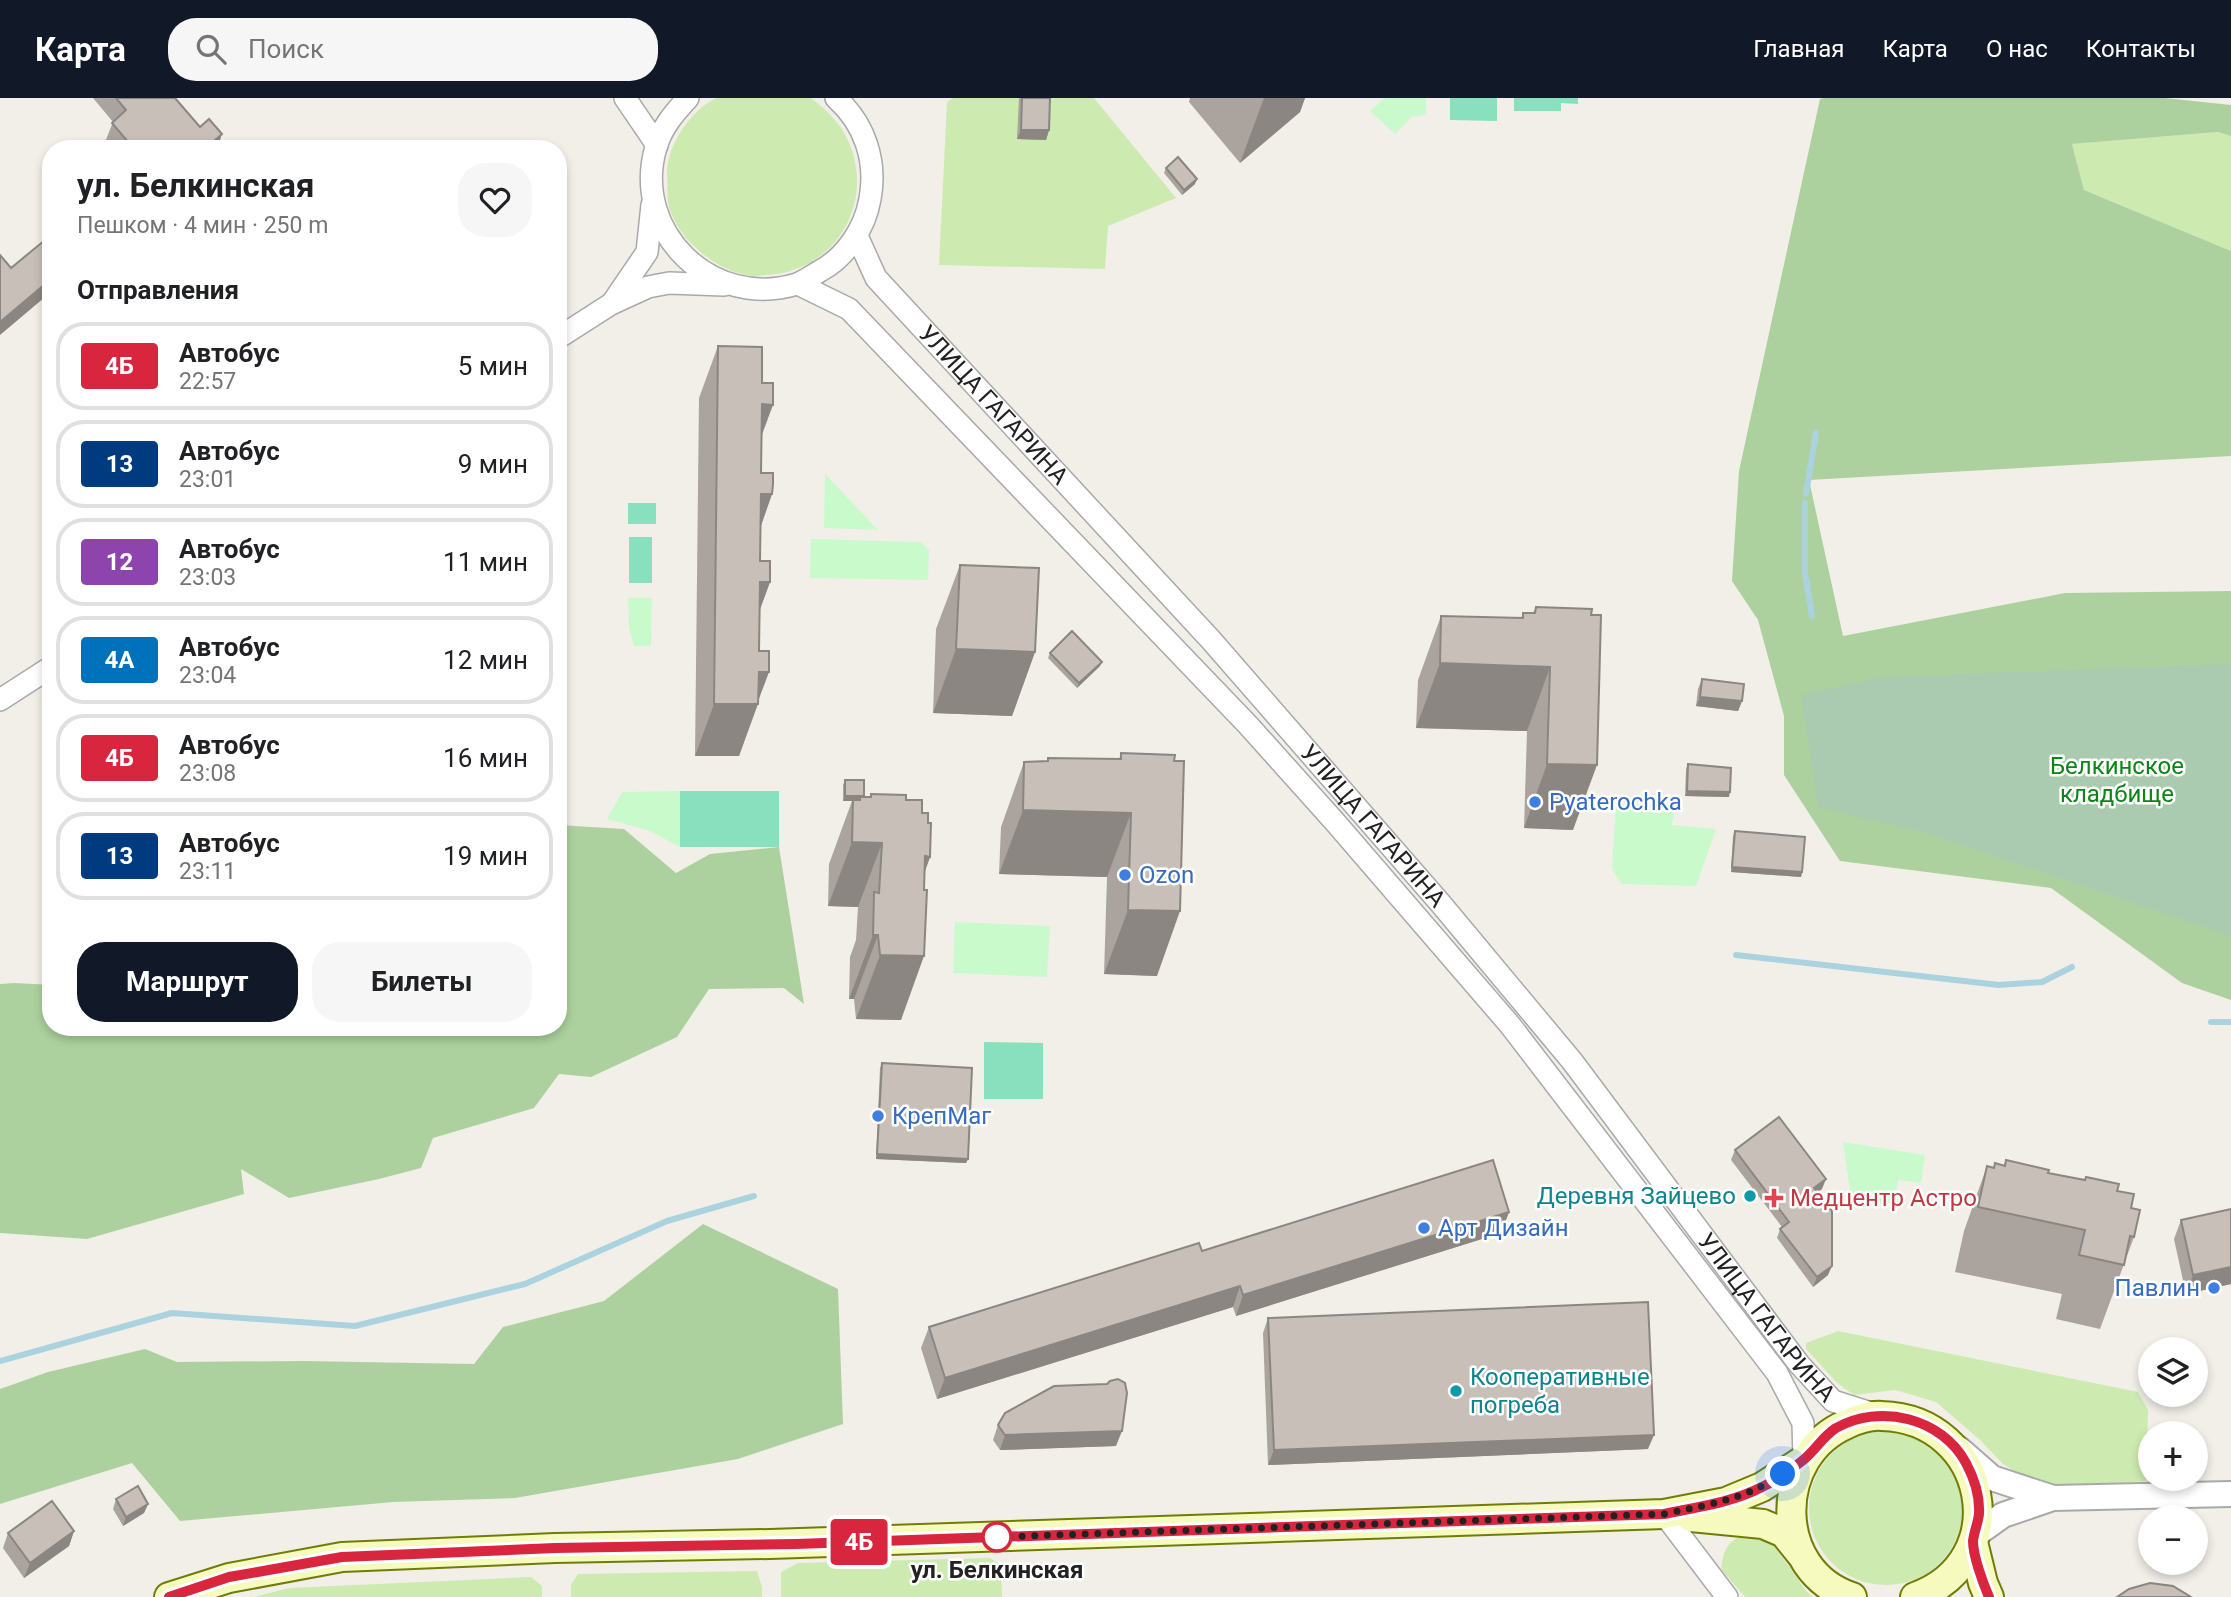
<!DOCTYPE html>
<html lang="ru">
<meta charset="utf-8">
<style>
:root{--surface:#fff;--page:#f6f6f6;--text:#202124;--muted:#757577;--line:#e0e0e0;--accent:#111827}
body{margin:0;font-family:Roboto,sans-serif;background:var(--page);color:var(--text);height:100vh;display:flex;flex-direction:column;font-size:26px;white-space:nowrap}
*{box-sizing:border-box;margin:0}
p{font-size:23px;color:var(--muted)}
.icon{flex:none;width:38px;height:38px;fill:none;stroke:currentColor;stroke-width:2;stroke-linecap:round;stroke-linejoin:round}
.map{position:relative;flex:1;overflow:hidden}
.sheet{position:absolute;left:42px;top:42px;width:525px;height:896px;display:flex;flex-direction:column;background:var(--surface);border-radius:28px;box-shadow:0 4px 10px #0003}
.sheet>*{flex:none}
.badge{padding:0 14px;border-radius:5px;font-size:24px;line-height:46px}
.buttons{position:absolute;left:2138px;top:1239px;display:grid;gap:14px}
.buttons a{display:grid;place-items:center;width:70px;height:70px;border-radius:50%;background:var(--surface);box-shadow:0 4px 10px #0003;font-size:35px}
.you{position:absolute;width:35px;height:35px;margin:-18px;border:5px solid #fff;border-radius:50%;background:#1a73e8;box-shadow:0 0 0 10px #1a73e833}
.map>.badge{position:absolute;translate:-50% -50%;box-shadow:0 0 0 4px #fff}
h2{padding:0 35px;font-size:26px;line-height:63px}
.round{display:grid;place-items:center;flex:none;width:74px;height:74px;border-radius:28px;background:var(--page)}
.summary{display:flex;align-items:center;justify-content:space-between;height:119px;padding:0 35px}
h1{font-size:33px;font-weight:700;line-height:52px}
.cta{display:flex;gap:14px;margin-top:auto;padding:14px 35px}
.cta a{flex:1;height:80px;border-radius:28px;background:var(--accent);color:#fff;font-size:28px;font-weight:700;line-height:80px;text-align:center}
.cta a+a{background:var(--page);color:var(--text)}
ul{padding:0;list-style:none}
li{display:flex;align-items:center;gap:21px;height:88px;margin:0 14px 10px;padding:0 21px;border:4px solid var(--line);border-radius:28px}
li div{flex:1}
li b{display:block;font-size:26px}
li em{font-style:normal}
li .badge{min-width:77px;font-weight:700;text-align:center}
header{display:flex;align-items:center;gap:42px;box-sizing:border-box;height:98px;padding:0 35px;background:var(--accent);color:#fff}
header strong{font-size:33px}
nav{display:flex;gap:38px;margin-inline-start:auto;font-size:24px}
.search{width:490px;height:63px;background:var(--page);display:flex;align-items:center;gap:18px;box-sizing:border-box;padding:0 24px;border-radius:28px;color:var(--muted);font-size:26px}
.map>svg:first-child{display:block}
.grass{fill:#cdebb0}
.forest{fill:#add19e}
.cemetery{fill:#aacbaf}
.park{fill:#c8facc}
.pitch{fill:#88e0be}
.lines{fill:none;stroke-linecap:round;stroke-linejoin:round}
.stream{stroke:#aad3df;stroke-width:6}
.minor-casing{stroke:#a9a9a9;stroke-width:24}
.tertiary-casing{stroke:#a9a9a9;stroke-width:28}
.secondary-casing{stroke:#707d05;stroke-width:32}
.minor{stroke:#fff;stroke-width:21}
.tertiary{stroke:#fff;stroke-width:24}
.secondary{stroke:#f7fabf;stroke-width:28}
.wall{fill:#aba49e}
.shaded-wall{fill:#8b8681}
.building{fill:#c7bfb8;stroke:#8b8681;stroke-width:2}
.line-casing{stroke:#fff;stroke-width:16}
.line{stroke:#d7263d;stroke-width:10}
.walk{stroke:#222;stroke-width:7;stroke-dasharray:0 12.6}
.shop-dot{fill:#3f7fe0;stroke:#fff;stroke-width:2.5}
.culture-dot{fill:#0f9aa8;stroke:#fff;stroke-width:2.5}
.health-dot{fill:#e0444e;stroke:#fff;stroke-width:2.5}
.stop-dot{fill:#fff;stroke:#d7263d;stroke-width:3.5}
.labels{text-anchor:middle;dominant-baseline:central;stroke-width:5;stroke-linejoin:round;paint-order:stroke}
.street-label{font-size:24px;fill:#222;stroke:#fff}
.park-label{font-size:24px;fill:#0c8416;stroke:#fff}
.shop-label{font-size:24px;fill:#366cbe;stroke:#fff;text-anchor:start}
.culture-label{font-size:24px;fill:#0d838f;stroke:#fff;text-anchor:end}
.health-label{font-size:24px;fill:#be3a42;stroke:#fff;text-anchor:start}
.stop-label{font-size:24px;font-weight:bold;fill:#222;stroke:#fff}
</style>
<header>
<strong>Карта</strong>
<div class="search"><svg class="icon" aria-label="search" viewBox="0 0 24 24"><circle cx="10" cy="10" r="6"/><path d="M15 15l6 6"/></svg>Поиск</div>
<nav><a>Главная</a><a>Карта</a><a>О нас</a><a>Контакты</a></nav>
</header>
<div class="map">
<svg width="2231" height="1499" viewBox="0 0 2231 1499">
<rect width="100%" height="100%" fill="#f2efe9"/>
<g class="grass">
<path d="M716 0H811C839 21 855 44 857 79 859 132 819 175 766 177 760 178 752 179 745 177 725 172 710 163 695 149 683 139 671 120 668 104 667 95 668 86 667 77 666 48 691 12 716 0Z"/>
<polygon points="953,0 1094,0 1176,100 1108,128 1105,171 939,167 947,4"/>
<polygon points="2218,34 2231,38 2231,153 2084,92 2072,46"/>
<polygon points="1838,1233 2138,1294 2148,1312 2146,1383 2104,1386 2038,1387 2003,1366 1979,1341 1936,1304 1895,1292 1854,1297 1837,1285 1806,1251 1806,1245"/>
<circle cx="1886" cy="1410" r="77"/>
<path d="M1747 1435 1771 1443 1807 1494 1813 1499H1745L1721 1471C1724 1450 1727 1444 1747 1435Z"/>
<polygon points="990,1460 1001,1467 1002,1499 781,1499 781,1474 798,1465"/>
<polygon points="757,1473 762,1489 762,1499 571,1499 571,1487 578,1476"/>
<polygon points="531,1479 542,1488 542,1499 254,1499 289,1490"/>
</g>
<g class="forest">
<polygon points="1824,0 2165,0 2231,7 2231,38 2218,34 2072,46 2084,92 2231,153 2231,358 1809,382 1843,538 2065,495 2231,493 2231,902 2182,885 2051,790 1840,763 1784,677 1784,618 1758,522 1732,483 1739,373 1820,1"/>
<polygon points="558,727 624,731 676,775 710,756 779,749 804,906 784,890 709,891 677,939 591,979 559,976 534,1010 433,1040 421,1070 379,1081 289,1100 241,1071 244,1096 87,1141 0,1135 0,886 15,885 51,887 51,929 558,929"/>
<polygon points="703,1126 838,1191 843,1326 738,1361 515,1400 393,1404 180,1423 132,1365 0,1406 0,1291 48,1274 145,1251 177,1264 303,1263 474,1266 503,1229 604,1203"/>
</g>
<polygon class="cemetery" points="2231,566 2231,838 1929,736 1818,709 1801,597 1882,579"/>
<g class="park">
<polygon points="1385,0 1426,0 1426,17 1411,19 1395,36 1370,13"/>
<polygon points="825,376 878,432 824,430"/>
<polygon points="811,441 921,444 929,452 928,482 810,480"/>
<polygon points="628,500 652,500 651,548 634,548 629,530"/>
<polygon points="680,693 680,749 650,733 607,721 622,694"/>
<polygon points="1616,706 1675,706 1672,727 1716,731 1696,788 1622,786 1612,771"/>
<polygon points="955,824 1050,828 1047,879 953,875"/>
<polygon points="1843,1044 1925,1057 1921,1085 1898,1082 1894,1106 1851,1100"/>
</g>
<g class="pitch">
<polygon points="1450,0 1497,0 1497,23 1450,22"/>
<polygon points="1514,0 1578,0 1578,6 1561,5 1561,13 1514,13"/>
<rect x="628" y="405" width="28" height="21"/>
<rect x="629" y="439" width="23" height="46"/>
<rect x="680" y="693" width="99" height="56"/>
<polygon points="984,944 1043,945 1043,1001 984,1001"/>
</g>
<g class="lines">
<g class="stream">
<polyline points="1806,396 1816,335"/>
<polyline points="1805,405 1805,475 1812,518"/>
<polyline points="1736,857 1999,887 2042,884 2072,869"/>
<polyline points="2211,924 2231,924"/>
<polyline points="0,1263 172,1215 355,1228 525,1186 667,1123 754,1098"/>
</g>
<defs>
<g id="minor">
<polyline points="625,0 657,47"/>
<path d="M688 0C675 14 662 29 656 49 631 134 712 212 797 186 805 183 813 177 820 173 846 159 865 130 870 101 877 63 865 26 836 0"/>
<path id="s1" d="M857 138 876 180 1211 542 1441 806 1572 963 1799 1266 1833 1303 1877 1317"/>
<polyline points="798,186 849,211 1248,627 1335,724 1510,927 1777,1275 1803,1325 1804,1362"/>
<polyline points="613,204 647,154 652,107"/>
<polyline points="558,240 611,206 648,189 669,185 724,187"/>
<polyline points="0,602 51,569"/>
<polyline points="1664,1416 1727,1499"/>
</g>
<g id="tertiary">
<polyline points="1959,1351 1992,1380 2053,1400"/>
<polyline points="1975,1437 2003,1417 2053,1400 2231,1396"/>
</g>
<g id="secondary">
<polyline points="1691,1419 1763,1426 1784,1435 1800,1455"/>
<polyline points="1973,1444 1983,1485 1989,1499"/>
<polyline points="169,1499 229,1480 342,1459 555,1450 770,1446 1664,1416 1726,1404 1762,1389 1804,1362"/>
<path d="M1852 1499C1772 1473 1772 1358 1847 1326 1858 1321 1870 1317 1882 1318 1988 1321 2016 1463 1915 1499"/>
</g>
</defs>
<use href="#minor" class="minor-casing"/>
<use href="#tertiary" class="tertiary-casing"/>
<use href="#secondary" class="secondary-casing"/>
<use href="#minor" class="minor"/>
<use href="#tertiary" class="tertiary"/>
<use href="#secondary" class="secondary"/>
</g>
<g class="wall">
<polygon points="93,0 175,0 217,51 110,51 105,44 113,24"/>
<polygon points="1019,0 1050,0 1049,32 1046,42 1017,41"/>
<polygon points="1190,0 1305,0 1300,14 1240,65 1189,4"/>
<polygon points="1166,70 1195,86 1182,97 1164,75"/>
<polygon points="718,248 761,339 761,375 772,396 760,430 760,463 770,484 759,513 758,602 739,658 695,658 699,300"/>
<polygon points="960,467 1035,554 1012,618 933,615 936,531"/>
<polygon points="1536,509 1592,511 1573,732 1524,730 1527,633 1416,630 1418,582 1441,518 1521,520 1523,515 1533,515"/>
<polygon points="1050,555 1100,568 1077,590 1048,560"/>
<polygon points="1702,581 1742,603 1738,613 1696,608 1698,591"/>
<polygon points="1121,655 1157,878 1104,876 1107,779 999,776 1001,729 1024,664 1047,663 1048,660 1119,661"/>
<polygon points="1688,666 1729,699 1685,698 1686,671"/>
<polygon points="845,682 863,699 870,699 871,696 906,702 922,715 928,725 930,759 925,773 901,922 856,921 854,901 849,901 850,859 856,842 858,809 828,808 829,766 852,703 843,703 843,687"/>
<polygon points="1735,733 1802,774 1801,779 1731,774 1733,738"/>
<polygon points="882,965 968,1061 966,1065 876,1061 880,970"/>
<polygon points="1735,1052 1822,1091 1817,1095 1828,1177 1813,1189 1777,1140 1780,1131 1782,1129 1731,1062"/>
<polygon points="2006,1062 2048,1075 2117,1093 2131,1110 2134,1139 2100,1231 2056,1221 2062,1196 1955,1174 1964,1133 1987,1068 1994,1070 1995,1065 2004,1067"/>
<polygon points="2231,1111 2231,1186 2186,1196 2174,1141 2181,1122"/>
<polygon points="1509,1114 1501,1135 1236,1218 1233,1209 937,1301 921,1250 929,1229 1202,1153"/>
<polygon points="1268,1220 1648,1351 1268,1367 1263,1235"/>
<polygon points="998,1327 1116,1348 1000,1352 993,1342"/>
<polygon points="116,1401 148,1406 144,1415 123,1428 113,1411"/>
<polygon points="74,1433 69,1448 24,1480 3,1450 8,1435"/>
</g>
<g class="shaded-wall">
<polygon points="1264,0 1305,0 1300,14 1240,65"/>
<polygon points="1021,32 1049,32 1046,42 1017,41"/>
<polygon points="222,36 217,51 205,51"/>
<polygon points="1197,81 1195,86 1182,97 1184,92"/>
<polygon points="51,181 51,194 0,237 0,224"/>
<polygon points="762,306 773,307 754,358"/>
<polygon points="761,396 772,396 754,448"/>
<polygon points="760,484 770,484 751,536"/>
<polygon points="956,551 1035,554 1012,618 933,615"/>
<polygon points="1102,564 1100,568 1077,590 1079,585"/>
<polygon points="1440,565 1550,569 1527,633 1416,630"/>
<polygon points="759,574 769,574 757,606 758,606 739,658 695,658 714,606"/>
<polygon points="1700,599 1742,603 1738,613 1696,608"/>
<polygon points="1547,666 1597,667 1573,732 1524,730"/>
<polygon points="1687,693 1730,694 1729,699 1685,698"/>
<polygon points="845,698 864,698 860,699 859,703 843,703"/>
<polygon points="1023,712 1131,715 1107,779 999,776"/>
<polygon points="852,744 882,745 858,809 828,808"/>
<polygon points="925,758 930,759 907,823"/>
<polygon points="1732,769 1802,774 1801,779 1731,774"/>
<polygon points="1128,812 1180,813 1157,878 1104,876"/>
<polygon points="873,837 878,837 854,901 849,901"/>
<polygon points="880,857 924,858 901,922 856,921"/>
<polygon points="877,1056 968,1061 966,1065 876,1061"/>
<polygon points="1826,1081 1822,1091 1810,1100 1814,1090"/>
<polygon points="1509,1114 1501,1135 1236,1218 1243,1197"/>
<polygon points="1832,1168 1828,1177 1813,1189 1817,1179"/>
<polygon points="2231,1169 2231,1186 2186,1196 2193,1177"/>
<polygon points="1240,1188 1233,1209 937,1301 945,1280"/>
<polygon points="1122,1333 1116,1348 1000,1352 1005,1337"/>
<polygon points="1654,1337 1648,1351 1268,1367 1274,1352"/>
<polygon points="148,1406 144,1415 123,1428 126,1419"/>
<polygon points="74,1433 69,1448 24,1480 30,1465"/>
</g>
<g class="building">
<polygon points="116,0 175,0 200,29 209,21 222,36 205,51 134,51 112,25 126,12"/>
<polygon points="1022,0 1050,0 1049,32 1021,32"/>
<polygon points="1178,59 1197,81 1184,92 1166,70"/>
<polygon points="51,137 51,181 0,224 0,157 11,170"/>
<polygon points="718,248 762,249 762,285 773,285 773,307 762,306 761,375 773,375 773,386 772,396 761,396 760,463 770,463 770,484 760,484 759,553 769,553 769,574 759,574 758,606 714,606"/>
<polygon points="960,467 1039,470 1035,554 956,551"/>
<polygon points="1536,509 1592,511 1591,517 1601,517 1597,667 1547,666 1550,569 1440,565 1441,518 1523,520 1523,515 1535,515"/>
<polygon points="1072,533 1102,564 1079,585 1050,555"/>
<polygon points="1702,581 1744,586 1742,603 1700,599"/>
<polygon points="1121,655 1175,657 1174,663 1184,663 1180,813 1128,812 1131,715 1023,712 1024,664 1048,663 1048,660 1121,661"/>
<polygon points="1688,666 1731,670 1730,694 1687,693"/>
<rect x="845" y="682" width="19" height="16"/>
<polygon points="871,696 906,697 906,702 922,702 922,715 928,715 928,725 931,725 930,759 925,758 924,792 927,792 924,858 880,857 878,837 873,837 874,794 879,795 882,745 852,744 853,702 860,702 860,699 871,699"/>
<polygon points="1735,733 1805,739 1802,774 1732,769"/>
<polygon points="882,965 972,970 968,1061 877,1056"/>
<polygon points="1779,1019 1826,1081 1814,1090 1832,1113 1832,1168 1817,1179 1780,1131 1789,1124 1735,1052"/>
<polygon points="1493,1062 1509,1114 1243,1197 1240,1188 945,1280 929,1229 1199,1145 1202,1153"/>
<polygon points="2006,1062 2049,1072 2048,1075 2085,1082 2086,1079 2119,1086 2117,1093 2134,1096 2131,1110 2140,1112 2134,1139 2130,1138 2124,1167 2079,1157 2085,1132 1978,1109 1987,1068 1994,1070 1995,1065 2005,1068"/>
<polygon points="2231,1111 2231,1169 2193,1177 2181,1122"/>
<polygon points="1648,1204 1654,1337 1274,1352 1268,1220"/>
<polygon points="1118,1281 1125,1285 1127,1295 1122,1333 1005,1337 998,1327 1005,1315 1054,1288 1107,1286 1110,1283"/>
<polygon points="138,1388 148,1406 126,1419 116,1401"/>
<polygon points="52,1403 74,1433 30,1465 8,1435"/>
<polygon points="2150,1485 2173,1488 2191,1499 2117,1499 2129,1491"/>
</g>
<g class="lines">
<defs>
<path id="line" d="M169 1499 229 1479 342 1459 555 1450 796 1446 1664 1416C1697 1409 1731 1405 1762 1389 1775 1383 1790 1373 1802 1363 1815 1353 1822 1339 1836 1330 1880 1305 1942 1320 1966 1365 1974 1380 1980 1399 1979 1416 1978 1425 1974 1434 1973 1443 1973 1458 1983 1485 1989 1499"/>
</defs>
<use href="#line" class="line-casing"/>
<use href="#line" class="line"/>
<path class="walk" d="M997 1439 1664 1416C1708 1407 1745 1401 1783 1376"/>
</g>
<g class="shop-dot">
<circle cx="1535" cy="704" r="7"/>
<circle cx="1125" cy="777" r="7"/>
<circle cx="878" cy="1018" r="7"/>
<circle cx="1424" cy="1130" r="7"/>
<circle cx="2214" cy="1190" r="7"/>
</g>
<g class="culture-dot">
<circle cx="1750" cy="1098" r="7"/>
<circle cx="1456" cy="1293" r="7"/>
</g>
<path class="health-dot" d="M1770.5 1089.5h7v7h7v7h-7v7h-7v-7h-7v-7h7z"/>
<circle class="stop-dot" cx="997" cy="1439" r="14"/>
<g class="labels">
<g class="street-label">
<text stroke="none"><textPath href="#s1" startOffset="219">УЛИЦА ГАГАРИНА</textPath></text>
<text stroke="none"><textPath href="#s1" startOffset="786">УЛИЦА ГАГАРИНА</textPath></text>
<text stroke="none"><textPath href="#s1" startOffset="1416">УЛИЦА ГАГАРИНА</textPath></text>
</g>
<g class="park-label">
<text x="2117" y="668">Белкинское<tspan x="2117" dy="28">кладбище</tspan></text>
</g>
<g class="shop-label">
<text x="1549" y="704">Pyaterochka</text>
<text x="1139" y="777">Ozon</text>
<text x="892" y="1018">КрепМаг</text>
<text x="1438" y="1130">Арт Дизайн</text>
<text x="2200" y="1190" text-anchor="end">Павлин</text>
</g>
<g class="culture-label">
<text x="1736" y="1098">Деревня Зайцево</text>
<text x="1470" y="1279" text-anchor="start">Кооперативные<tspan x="1470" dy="28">погреба</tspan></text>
</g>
<g class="health-label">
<text x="1790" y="1100">Медцентр Астро</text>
</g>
<g class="stop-label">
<text x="997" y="1472">ул. Белкинская</text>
</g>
</g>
</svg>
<div class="buttons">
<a><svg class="icon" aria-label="layers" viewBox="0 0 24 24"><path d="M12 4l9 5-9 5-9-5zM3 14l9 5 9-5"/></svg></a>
<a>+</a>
<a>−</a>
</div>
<div class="you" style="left:1783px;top:1376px"></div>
<b class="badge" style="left:859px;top:1444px;background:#d7263d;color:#fff">4Б</b>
<section class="sheet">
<div class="summary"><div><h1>ул. Белкинская</h1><p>Пешком · 4 мин · 250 m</p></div><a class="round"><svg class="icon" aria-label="heart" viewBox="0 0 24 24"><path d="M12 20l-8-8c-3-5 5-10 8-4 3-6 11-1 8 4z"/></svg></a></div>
<h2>Отправления</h2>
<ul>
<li><span class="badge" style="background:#d7263d;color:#fff">4Б</span><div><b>Автобус</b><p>22:57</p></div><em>5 мин</em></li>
<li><span class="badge" style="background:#003b80;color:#fff">13</span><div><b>Автобус</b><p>23:01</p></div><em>9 мин</em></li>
<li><span class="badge" style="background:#8e44ad;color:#fff">12</span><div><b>Автобус</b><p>23:03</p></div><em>11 мин</em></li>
<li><span class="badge" style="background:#0072bc;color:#fff">4А</span><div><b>Автобус</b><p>23:04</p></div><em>12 мин</em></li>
<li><span class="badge" style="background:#d7263d;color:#fff">4Б</span><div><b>Автобус</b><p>23:08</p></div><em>16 мин</em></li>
<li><span class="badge" style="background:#003b80;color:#fff">13</span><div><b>Автобус</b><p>23:11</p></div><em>19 мин</em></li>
</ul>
<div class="cta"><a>Маршрут</a><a>Билеты</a></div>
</section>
</div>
